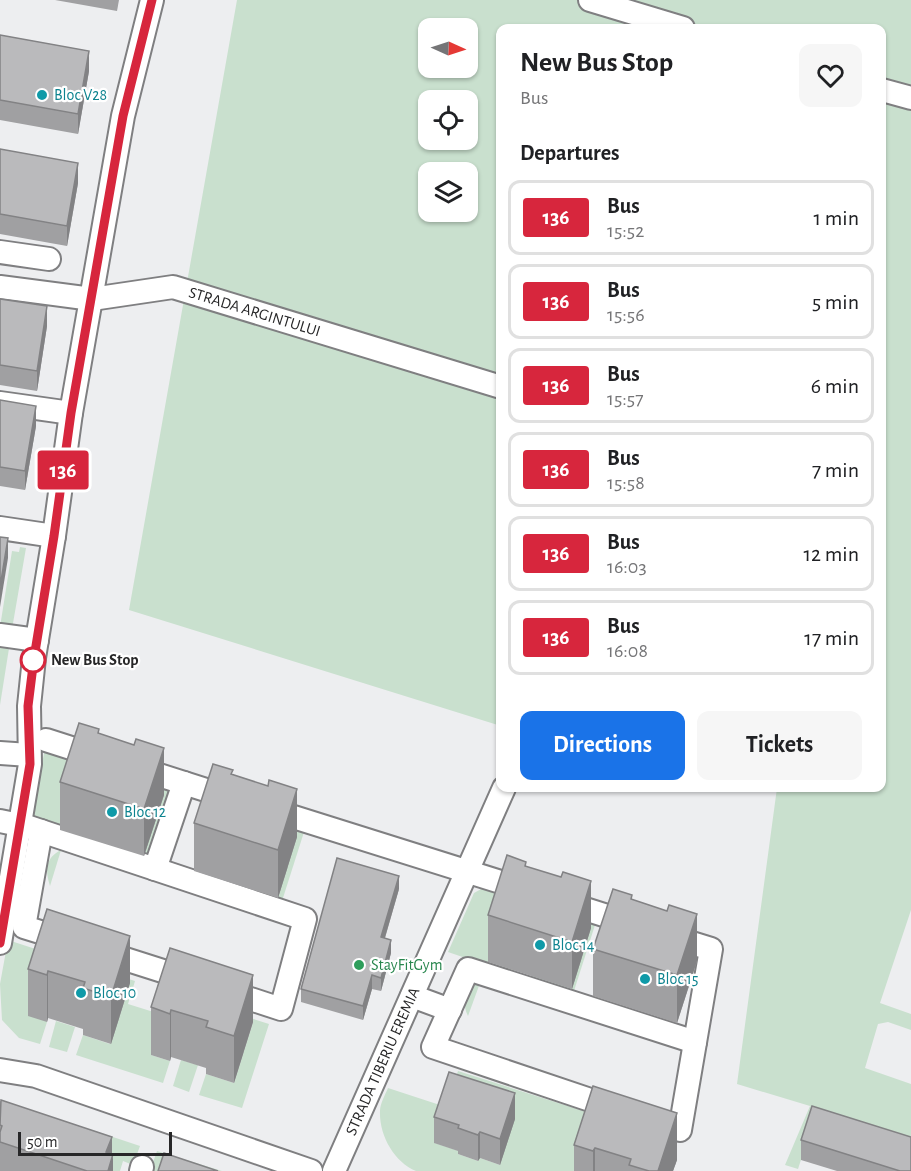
<!DOCTYPE html>
<style>
:root{--surface:#fff;--page:#f6f6f6;--text:#202124;--muted:#757577;--line:#e0e0e0;--accent:#1a73e8}
body{margin:0;font-family:"Alegreya Sans",sans-serif;background:var(--page);color:var(--text);height:100vh;display:flex;flex-direction:column;font-size:22px;white-space:nowrap}
*{box-sizing:border-box;margin:0}
p{font-size:20px;color:var(--muted)}
.icon{flex:none;width:33px;height:33px;fill:none;stroke:currentColor;stroke-width:2;stroke-linecap:round;stroke-linejoin:round}
.map{position:relative;flex:1;overflow:hidden}
.side{position:absolute;left:496px;top:24px;width:390px;height:768px;display:flex;flex-direction:column;background:var(--surface);border-radius:12px;box-shadow:0 2px 4px #0004}
.side>*{flex:none}
.badge{padding:0 12px;border-radius:4px;font-size:21px;line-height:39px}
.needle{width:39px;rotate:93deg}
.buttons{position:absolute;left:418px;top:18px;display:grid;gap:12px}
.buttons a{display:grid;place-items:center;width:60px;height:60px;border-radius:12px;background:var(--surface);box-shadow:0 2px 4px #0004;font-size:30px}
.scale{position:absolute;left:18px;bottom:15px;width:154px;box-sizing:border-box;padding-left:6px;border:3px solid #272728;border-top:0;font-size:16px;line-height:21px;white-space:nowrap;color:#272728;-webkit-text-stroke:4px #fff;paint-order:stroke}
.map>.badge{position:absolute;translate:-50% -50%;box-shadow:0 0 0 3px #fff}
h2{padding:0 24px;font-size:22px;line-height:54px}
.round{display:grid;place-items:center;flex:none;width:63px;height:63px;border-radius:12px;background:var(--page)}
.headline{display:flex;align-items:center;justify-content:space-between;height:102px;padding:0 24px}
h1{font-size:28px;font-weight:600;line-height:45px}
.primary-button{display:flex;gap:12px;margin-top:auto;padding:12px 24px}
.primary-button a{flex:1;height:69px;border-radius:12px;background:var(--accent);color:#fff;font-size:24px;font-weight:600;line-height:69px;text-align:center}
.primary-button a+a{background:var(--page);color:var(--text)}
ul{padding:0;list-style:none}
li{display:flex;align-items:center;gap:18px;height:75px;margin:0 12px 9px;padding:0 12px;border:3px solid var(--line);border-radius:12px}
li div{flex:1}
li b{display:block;font-size:22px}
li em{font-style:normal}
li .badge{min-width:66px;font-weight:700;text-align:center}
.map>svg:first-child{display:block}
.green{fill:#c9e0ce;fill-rule:evenodd}
.lines{fill:none;stroke-linecap:round;stroke-linejoin:round}
.minor-casing{stroke:#7f7f81;stroke-width:26}
.minor{stroke:#fff;stroke-width:22}
.wall{fill:#a0a0a2}
.shaded-wall{fill:#828284}
.building{fill:#bababc;stroke:#828284;stroke-width:1.5}
.line-casing{stroke:#fff;stroke-width:14}
.line{stroke:#d7263d;stroke-width:9}
.culture-dot{fill:#0f9aa8;stroke:#fff;stroke-width:2}
.stop-dot{fill:#fff;stroke:#d7263d;stroke-width:3}
.leisure-dot{fill:#2e9e5b;stroke:#fff;stroke-width:2}
.labels{text-anchor:middle;dominant-baseline:central;stroke-width:4.5;stroke-linejoin:round;paint-order:stroke}
.culture-label{font-size:16px;fill:#0d838f;stroke:#fff;text-anchor:start}
.street-label{font-size:16px;fill:#272728;stroke:#fff}
.stop-label{font-size:16px;font-weight:bold;fill:#272728;stroke:#fff;text-anchor:start}
.leisure-label{font-size:16px;fill:#27864d;stroke:#fff;text-anchor:start}
</style>
<div class="map">
<svg width="911" height="1171" viewBox="0 0 911 1171">
<rect width="100%" height="100%" fill="#edeef0"/>
<g class="green">
<path d="M237 0H911V910L880 1003 911 1014V1030L888 1022 878 1024 865 1068 911 1084V1157L812 1126 798 1169 785 1165 810 1106 737 1084 777 788H882V28H501V726L129 610ZM429 28H468V68H429ZM429 100H468V140H429ZM429 172H468V212H429Z"/>
<polygon points="20,547 26,548 12,629 0,627 12,551 19,552"/>
<polygon points="0,641 10,642 0,705"/>
<polygon points="45,749 101,767 82,839 31,816"/>
<polygon points="138,779 170,789 147,860 91,839"/>
<polygon points="271,821 304,832 282,901 248,891"/>
<path d="M61 850 50 886C45 870 45 858 61 850Z"/>
<polygon points="483,888 528,903 488,962 516,971 515,975 448,952 474,893"/>
<polygon points="565,915 595,925 573,994 530,979"/>
<polygon points="8,940 69,960 47,956 47,1022 40,1044 19,1038 2,1020 0,984"/>
<polygon points="76,962 135,981 128,1004 160,1014 151,1055 170,1061 163,1083 76,1055 83,1035 110,1044"/>
<path d="M480 983 468 1016C462 1004 465 997 471 985Z"/>
<polygon points="229,1011 269,1024 242,1108 199,1095 206,1074 234,1083 253,1022"/>
<polygon points="56,1021 75,1027 67,1052 49,1047"/>
<polygon points="181,1060 198,1065 189,1092 173,1086"/>
<path d="M458 1071 593 1114 574 1171H416C394 1162 379 1135 380 1111 380 1104 385 1095 388 1088L446 1107 435 1143 459 1151 458 1154 478 1161 480 1158 500 1165 449 1097Z"/>
<polygon points="92,1130 140,1146 133,1165 123,1161 120,1171 107,1171"/>
<polygon points="157,1151 222,1171 150,1171"/>
</g>
<g class="lines">
<defs>
<g id="minor">
<polyline points="590,0 683,28"/>
<polyline points="882,90 911,98"/>
<polyline points="0,252 49,259"/>
<path id="s1" d="M0 287 92 299 173 287 501 387"/>
<polyline points="0,403 71,413"/>
<polyline points="0,528 54,536"/>
<polyline points="0,635 37,640"/>
<polyline points="46,740 99,757"/>
<polyline points="0,753 29,755"/>
<polyline points="134,767 234,799"/>
<polyline points="268,809 526,890"/>
<polyline points="0,821 29,827 305,919 281,1009 226,991"/>
<polyline points="41,831 24,927 69,941"/>
<polyline points="155,869 184,783"/>
<polyline points="563,902 632,924"/>
<polyline points="0,943 30,764 29,706 34,658 54,536 71,413 123,116 152,0"/>
<polyline points="103,952 191,980"/>
<polyline points="412,996 450,1010"/>
<polyline points="0,1070 36,1076 311,1171"/>
<polyline points="617,1109 433,1047 468,969 695,1042"/>
<polyline points="649,1119 680,1130 711,949 669,936"/>
<polyline points="141,1171 142,1167"/>
<path id="s2" d="M334 1171 504 788"/>
</g>
</defs>
<use href="#minor" class="minor-casing"/>
<use href="#minor" class="minor"/>
</g>
<g class="wall">
<polygon points="55,0 119,0 117,11"/>
<polygon points="0,35 89,71 78,134 0,120"/>
<polygon points="0,149 78,183 67,246 0,234"/>
<polygon points="0,299 47,326 37,391 0,385"/>
<polygon points="0,400 36,426 25,490 0,486"/>
<polygon points="99,733 164,795 144,856 60,830 60,782"/>
<polygon points="233,775 297,837 278,898 194,871 194,823"/>
<polygon points="526,866 591,928 572,989 488,962 488,915"/>
<polygon points="399,889 385,938 391,953 381,991 372,989 363,1020 301,1002 301,989"/>
<polygon points="632,900 697,961 677,1023 593,996 593,949"/>
<polygon points="47,909 130,983 111,1044 83,1035 83,1029 48,1018 47,1022 28,1016 28,969"/>
<polygon points="170,948 253,1022 234,1083 206,1074 206,1068 171,1057 170,1061 151,1055 151,1007"/>
<polygon points="593,1086 677,1160 673,1171 574,1171 574,1145"/>
<polygon points="0,1101 112,1154 113,1171 0,1171"/>
<polygon points="434,1117 515,1119 500,1165 480,1158 478,1161 458,1154 458,1151 434,1143"/>
<polygon points="801,1140 911,1171 837,1171 801,1160"/>
</g>
<g class="shaded-wall">
<polygon points="89,51 89,71 78,134 78,114"/>
<polygon points="78,163 78,183 67,246 67,226"/>
<polygon points="47,306 47,326 37,391 37,371"/>
<polygon points="36,406 36,426 25,490 25,471"/>
<polygon points="8,538 8,558 0,607 0,587"/>
<polygon points="164,748 164,795 144,856 144,809"/>
<polygon points="297,789 297,837 278,898 278,850"/>
<polygon points="399,876 399,889 381,951 381,937"/>
<polygon points="591,881 591,928 572,989 572,942"/>
<polygon points="697,914 697,961 677,1023 677,975"/>
<polygon points="130,936 130,983 111,1044 111,997"/>
<polygon points="391,940 391,953 381,991 381,978"/>
<polygon points="48,971 48,1018 47,1022 47,975"/>
<polygon points="253,975 253,1022 234,1083 234,1036"/>
<polygon points="372,975 372,989 363,1020 363,1006"/>
<polygon points="171,1010 171,1057 170,1061 170,1014"/>
<polygon points="515,1093 515,1119 500,1165 500,1139"/>
<polygon points="677,1113 677,1160 673,1171 658,1171"/>
<polygon points="480,1132 480,1158 478,1161 478,1135"/>
<polygon points="112,1137 112,1159 113,1154 113,1171 106,1171 106,1152"/>
<polygon points="595,1148 595,1171 593,1171 593,1151"/>
</g>
<g class="building">
<polygon points="0,35 89,51 78,114 0,100"/>
<polygon points="0,149 78,163 67,226 0,214"/>
<polygon points="0,299 47,306 37,371 0,365"/>
<polygon points="0,400 36,406 25,471 0,467"/>
<polygon points="0,537 8,538 0,587"/>
<polygon points="79,723 99,729 98,733 134,745 136,739 164,748 144,809 60,782"/>
<polygon points="213,764 233,770 231,774 268,786 269,780 297,789 278,850 194,823"/>
<polygon points="507,855 526,862 525,866 561,877 563,872 591,881 572,942 488,915"/>
<polygon points="337,858 399,876 381,937 391,940 381,978 372,975 363,1006 301,989"/>
<polygon points="613,889 632,895 631,899 667,911 669,905 697,914 677,975 593,949"/>
<polygon points="47,909 130,936 111,997 83,988 85,982 48,971 47,975 28,969"/>
<polygon points="170,948 253,975 234,1036 206,1027 208,1021 171,1010 170,1014 151,1007"/>
<polygon points="449,1072 515,1093 500,1139 480,1132 478,1135 458,1128 459,1125 434,1117"/>
<polygon points="593,1086 677,1113 658,1171 649,1171 629,1165 631,1159 595,1148 593,1151 574,1145"/>
<polygon points="1,1100 112,1137 106,1152 113,1154 108,1171 87,1171 0,1142 0,1132 2,1126 0,1125"/>
<polygon points="812,1106 911,1137 911,1171 900,1171 801,1140"/>
<polygon points="164,1153 218,1171 158,1171"/>
</g>
<g class="lines">
<defs>
<polyline id="line" points="0,943 30,764 28,706 34,658 54,536 71,413 123,116 152,0"/>
</defs>
<use href="#line" class="line-casing"/>
<use href="#line" class="line"/>
</g>
<g class="culture-dot">
<circle cx="42" cy="95" r="6"/>
<circle cx="112" cy="812" r="6"/>
<circle cx="540" cy="945" r="6"/>
<circle cx="645" cy="979" r="6"/>
<circle cx="81" cy="993" r="6"/>
</g>
<circle class="stop-dot" cx="33" cy="660" r="12"/>
<circle class="leisure-dot" cx="359" cy="965" r="6"/>
<g class="labels">
<g class="culture-label">
<text x="54" y="95">Bloc V28</text>
<text x="124" y="812">Bloc 12</text>
<text x="552" y="945">Bloc 14</text>
<text x="657" y="979">Bloc 15</text>
<text x="93" y="993">Bloc 10</text>
</g>
<g class="street-label">
<text stroke="none"><textPath href="#s1" startOffset="260">STRADA ARGINTULUI</textPath></text>
<text stroke="none"><textPath href="#s2" startOffset="120">STRADA TIBERIU EREMIA</textPath></text>
</g>
<g class="stop-label">
<text x="51" y="660">New Bus Stop</text>
</g>
<g class="leisure-label">
<text x="371" y="965">StayFitGym</text>
</g>
</g>
</svg>
<div class="buttons">
<a><svg class="needle" viewBox="-14 -14 28 28"><path d="M0-13l5 13h-10z" fill="#e53935"/><path d="M0 13l5-13h-10z" fill="#757577"/></svg></a>
<a><svg class="icon" aria-label="locate" viewBox="0 0 24 24"><circle cx="12" cy="12" r="6"/><path d="M12 2v4M12 18v4M2 12h4M18 12h4"/></svg></a>
<a><svg class="icon" aria-label="layers" viewBox="0 0 24 24"><path d="M12 4l9 5-9 5-9-5zM3 14l9 5 9-5"/></svg></a>
</div>
<div class="scale">50 m</div>
<b class="badge" style="left:63px;top:470px;background:#d7263d;color:#fff">136</b>
<section class="side">
<div class="headline"><div><h1>New Bus Stop</h1><p>Bus</p></div><a class="round"><svg class="icon" aria-label="heart" viewBox="0 0 24 24"><path d="M12 20l-8-8c-3-5 5-10 8-4 3-6 11-1 8 4z"/></svg></a></div>
<h2>Departures</h2>
<ul>
<li><span class="badge" style="background:#d7263d;color:#fff">136</span><div><b>Bus</b><p>15:52</p></div><em>1 min</em></li>
<li><span class="badge" style="background:#d7263d;color:#fff">136</span><div><b>Bus</b><p>15:56</p></div><em>5 min</em></li>
<li><span class="badge" style="background:#d7263d;color:#fff">136</span><div><b>Bus</b><p>15:57</p></div><em>6 min</em></li>
<li><span class="badge" style="background:#d7263d;color:#fff">136</span><div><b>Bus</b><p>15:58</p></div><em>7 min</em></li>
<li><span class="badge" style="background:#d7263d;color:#fff">136</span><div><b>Bus</b><p>16:03</p></div><em>12 min</em></li>
<li><span class="badge" style="background:#d7263d;color:#fff">136</span><div><b>Bus</b><p>16:08</p></div><em>17 min</em></li>
</ul>
<div class="primary-button"><a>Directions</a><a>Tickets</a></div>
</section>
</div>
